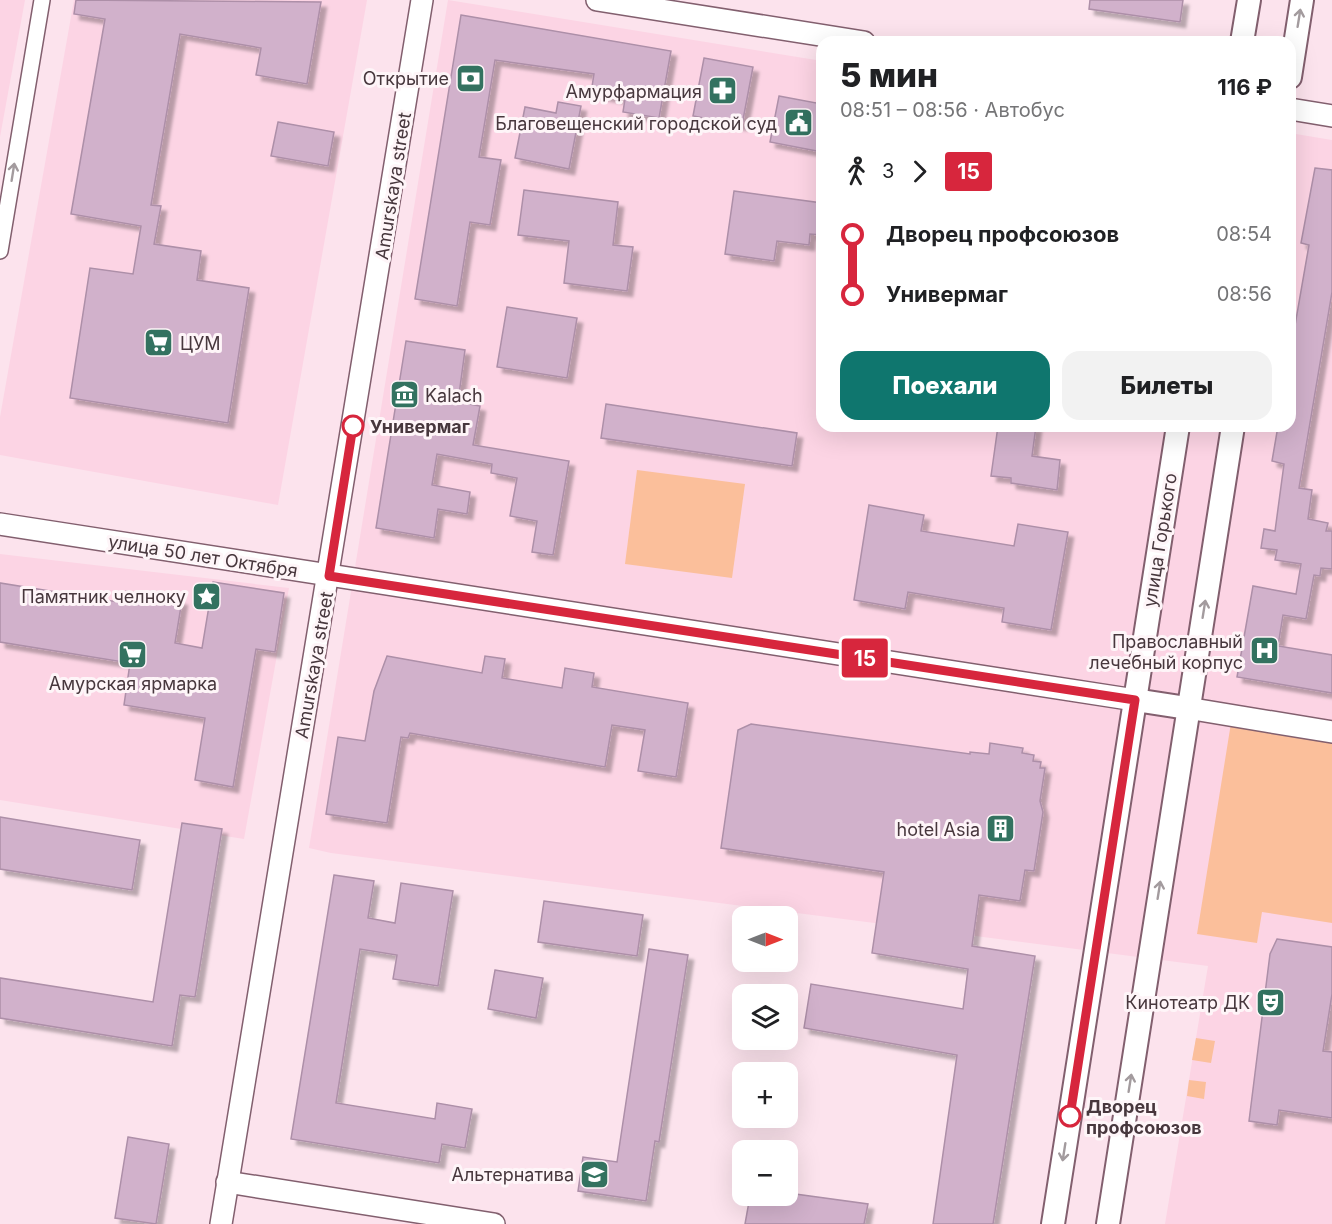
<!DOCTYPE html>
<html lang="ru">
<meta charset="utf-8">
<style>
:root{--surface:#fff;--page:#f2f2f2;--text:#202124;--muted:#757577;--accent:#0f766e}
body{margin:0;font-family:Inter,sans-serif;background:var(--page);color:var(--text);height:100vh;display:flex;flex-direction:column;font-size:22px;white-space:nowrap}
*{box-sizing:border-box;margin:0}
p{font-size:20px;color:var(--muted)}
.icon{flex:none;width:33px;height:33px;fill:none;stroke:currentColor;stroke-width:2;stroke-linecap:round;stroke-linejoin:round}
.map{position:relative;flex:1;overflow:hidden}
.drawer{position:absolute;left:816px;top:36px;width:480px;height:396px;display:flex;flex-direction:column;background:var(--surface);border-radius:18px;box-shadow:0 6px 24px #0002}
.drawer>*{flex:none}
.badge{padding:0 12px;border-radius:4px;font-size:21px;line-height:39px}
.needle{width:39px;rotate:90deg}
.fabs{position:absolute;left:732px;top:906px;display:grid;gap:12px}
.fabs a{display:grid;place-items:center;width:66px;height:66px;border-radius:12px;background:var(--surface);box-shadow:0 6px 24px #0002;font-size:30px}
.map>.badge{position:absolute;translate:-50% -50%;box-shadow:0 0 0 3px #fff}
.legs{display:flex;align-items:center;gap:9px;height:66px;padding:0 24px;font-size:20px}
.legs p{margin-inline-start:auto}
.head{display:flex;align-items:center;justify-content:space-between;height:102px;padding:0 24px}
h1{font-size:33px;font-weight:800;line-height:45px}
.action{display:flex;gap:12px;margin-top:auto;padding:12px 24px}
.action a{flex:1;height:69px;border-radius:18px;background:var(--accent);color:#fff;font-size:24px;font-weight:800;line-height:69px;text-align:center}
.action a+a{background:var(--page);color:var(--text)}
ul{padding:0 24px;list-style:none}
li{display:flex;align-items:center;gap:21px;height:60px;font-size:22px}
li i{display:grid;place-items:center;width:9px;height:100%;margin:0 8px;background:currentColor}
li i::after{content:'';width:15px;height:15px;margin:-8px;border:4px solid;border-radius:50%;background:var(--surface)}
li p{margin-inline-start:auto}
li:first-child i{background:linear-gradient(#0000 50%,currentColor 0)}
li:last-child i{background:linear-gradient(currentColor 50%,#0000 0)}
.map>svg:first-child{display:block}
.built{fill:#fcd4e4}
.green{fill:#fbbf9b}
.building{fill:#d1b1cb;stroke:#ad8fa8;stroke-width:1.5;filter:url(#shadow)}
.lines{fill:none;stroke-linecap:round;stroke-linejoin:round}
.street-casing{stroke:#825f6e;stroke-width:18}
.secondary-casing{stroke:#825f6e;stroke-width:24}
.primary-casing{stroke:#825f6e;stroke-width:26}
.street{stroke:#fff;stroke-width:15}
.secondary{stroke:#fff;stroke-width:21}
.primary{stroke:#fff;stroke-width:22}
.oneway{stroke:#a39b9e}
.line-1-casing{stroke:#fff;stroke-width:14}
.line-1{stroke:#d7263d;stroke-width:9}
.stop-1-dot{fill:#fff;stroke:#d7263d;stroke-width:3}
.labels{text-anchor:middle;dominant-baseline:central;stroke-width:6;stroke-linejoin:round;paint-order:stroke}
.poi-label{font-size:18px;fill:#47373d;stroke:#fef5f8;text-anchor:end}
.street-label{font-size:18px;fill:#47373d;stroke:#fef5f8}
.stop-label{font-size:18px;font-weight:bold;fill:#47373d;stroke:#fef5f8;text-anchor:start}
</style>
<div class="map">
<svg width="1332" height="1224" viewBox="0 0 1332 1224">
<defs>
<filter id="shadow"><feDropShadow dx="5.5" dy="5.5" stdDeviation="1.5" flood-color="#0004"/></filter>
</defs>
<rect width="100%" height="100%" fill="#fce3ed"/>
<g class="built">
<polygon points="0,0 25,0 0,137"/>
<polygon points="74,0 367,0 278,505 0,455 0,417"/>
<polygon points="448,0 822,61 822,426 1290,426 1290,133 1332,140 1332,1224 1165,1224 1208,966 331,853 309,848"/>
<polygon points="0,554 289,588 244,839 0,800"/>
</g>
<g class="green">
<polygon points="637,470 745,484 732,578 625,564"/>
<polygon points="1231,723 1332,740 1332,923 1262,912 1257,943 1197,934"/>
<polygon points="1196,1038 1215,1041 1211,1063 1192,1060"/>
<polygon points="1189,1080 1206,1082 1204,1099 1187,1096"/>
</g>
<g class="building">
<polygon points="76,0 321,2 307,84 256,75 261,48 180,34 151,205 161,206 154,244 201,251 197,280 249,288 228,423 70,398 90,268 133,274 141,226 71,214 105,19 74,14"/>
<polygon points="1090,0 1183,0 1180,22 1089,9"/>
<polygon points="461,15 671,51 659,118 623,112 625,99 591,93 594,74 495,60 479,157 501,160 490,225 470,222 457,306 415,299"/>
<polygon points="704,58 753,67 742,125 693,116"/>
<polygon points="779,96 822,104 822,152 770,142"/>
<polygon points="558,102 581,106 569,169 515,158 525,107 556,113"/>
<polygon points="278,122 334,132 328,166 271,156"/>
<polygon points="1315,168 1332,170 1332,292 1299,488 1312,490 1308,519 1328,523 1326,531 1332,531 1332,569 1321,568 1320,576 1314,575 1306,619 1283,615 1278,646 1332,655 1332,693 1237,677 1253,586 1296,594 1301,564 1275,560 1277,550 1261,548 1264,529 1275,531 1284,464 1272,461 1278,426 1290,426 1290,354 1309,245 1301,243"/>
<polygon points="524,190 618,202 613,245 633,247 627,291 564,283 569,241 518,235"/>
<polygon points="734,191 822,203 822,235 810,234 809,245 777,241 774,261 725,254"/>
<polygon points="507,307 577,318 567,378 497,367"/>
<polygon points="406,341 465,350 458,402 480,406 473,445 569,461 553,555 532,552 537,521 510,516 517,478 491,473 492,464 437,454 432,485 470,492 467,514 438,509 434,538 376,528"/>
<polygon points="606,404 797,433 792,466 601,438"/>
<polygon points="998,426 1036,426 1032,456 1060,460 1057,490 1011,483 1011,478 991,476"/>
<polygon points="869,505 924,515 921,531 1014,546 1018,524 1068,532 1051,630 1002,622 1004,608 908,592 905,609 854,600"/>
<polygon points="213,582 284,593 275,652 256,649 233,787 195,780 205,718 124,705 130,663 0,642 0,583 124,603 126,591 182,600 175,643 202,648"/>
<polygon points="387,656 482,673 485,656 505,659 502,678 562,688 565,668 594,673 592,687 688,703 676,777 638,771 645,730 612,725 605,767 410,733 408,738 401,737 387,823 326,814 338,737 365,741 374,691"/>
<polygon points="751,724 970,754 970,752 989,754 990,743 1023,748 1022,753 1034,755 1033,761 1041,762 1040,768 1045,768 1040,801 1043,812 1034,871 1025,870 1020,901 979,895 972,946 1035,956 993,1224 933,1224 957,1055 804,1028 811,984 963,1009 968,969 872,953 884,872 721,848 738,730"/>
<polygon points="0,817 140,840 132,890 0,869"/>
<polygon points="182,823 222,829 195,997 180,995 172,1046 0,1018 0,978 153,1002"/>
<polygon points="334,875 374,881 368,918 395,923 401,883 453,891 438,986 393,979 397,955 360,949 336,1103 435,1119 437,1103 472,1109 465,1148 442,1144 439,1163 291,1139"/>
<polygon points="544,901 643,915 637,956 538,942"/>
<polygon points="1277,939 1332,947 1332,994 1323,1051 1332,1052 1332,1118 1279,1110 1277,1125 1249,1121 1270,954"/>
<polygon points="649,949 688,955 659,1142 655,1141 646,1201 578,1191 583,1157 617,1162"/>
<polygon points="495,970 543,978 536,1018 488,1009"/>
<polygon points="128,1137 169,1144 156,1224 115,1218"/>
<polygon points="788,1193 868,1204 864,1224 745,1224 750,1196 788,1196"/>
</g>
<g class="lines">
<defs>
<polyline id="street" points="0,251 42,0"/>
<g id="secondary">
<polyline points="597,0 864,42"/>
<polyline points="1290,109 1332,116"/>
<polyline points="0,524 1135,700"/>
<polyline points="1187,708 1332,732"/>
<polyline points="227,1182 494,1224"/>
<polyline points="221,1224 422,0"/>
</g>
<g id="primary">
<polyline points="1242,42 1249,0"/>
<polyline points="1290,77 1302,0"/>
<polyline points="1135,700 1187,708"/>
<polyline points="1053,1224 1178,426"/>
<polyline points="1108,1224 1233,426"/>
</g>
</defs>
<use href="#street" class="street-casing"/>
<use href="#secondary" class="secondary-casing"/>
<use href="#primary" class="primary-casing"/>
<use href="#street" class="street"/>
<use href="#secondary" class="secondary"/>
<use href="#primary" class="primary"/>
</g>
<defs><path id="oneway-shaft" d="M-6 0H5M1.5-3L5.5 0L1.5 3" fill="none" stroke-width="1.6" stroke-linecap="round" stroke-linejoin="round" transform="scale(1.5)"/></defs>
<g class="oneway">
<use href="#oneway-shaft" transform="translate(1299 18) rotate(-81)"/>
<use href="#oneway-shaft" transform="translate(13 172) rotate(-81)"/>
<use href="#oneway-shaft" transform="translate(1204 609) rotate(-81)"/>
<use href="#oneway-shaft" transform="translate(1159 890) rotate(-81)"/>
<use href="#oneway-shaft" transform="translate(1130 1083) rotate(-81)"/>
<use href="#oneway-shaft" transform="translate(1064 1152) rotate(99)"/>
</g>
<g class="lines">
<defs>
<polyline id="line-1" points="353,426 329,576 1135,700 1070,1116"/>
</defs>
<use href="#line-1" class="line-1-casing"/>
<use href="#line-1" class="line-1"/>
</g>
<defs>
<symbol id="bank-square" viewBox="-11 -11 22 22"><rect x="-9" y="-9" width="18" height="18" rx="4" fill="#337260" stroke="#fef5f8"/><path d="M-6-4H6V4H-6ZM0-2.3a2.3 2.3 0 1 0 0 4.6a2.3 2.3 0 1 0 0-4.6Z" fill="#fff"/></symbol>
<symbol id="pharmacy-square" viewBox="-11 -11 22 22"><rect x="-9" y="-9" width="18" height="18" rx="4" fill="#337260" stroke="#fef5f8"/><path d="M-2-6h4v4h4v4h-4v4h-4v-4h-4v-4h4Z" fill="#fff"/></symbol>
<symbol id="civic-square" viewBox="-11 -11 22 22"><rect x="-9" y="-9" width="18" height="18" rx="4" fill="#337260" stroke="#fef5f8"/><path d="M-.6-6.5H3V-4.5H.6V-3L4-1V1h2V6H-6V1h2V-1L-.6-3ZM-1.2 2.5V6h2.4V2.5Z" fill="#fff"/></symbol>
<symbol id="supermarket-square" viewBox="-11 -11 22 22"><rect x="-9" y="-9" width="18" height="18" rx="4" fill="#337260" stroke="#fef5f8"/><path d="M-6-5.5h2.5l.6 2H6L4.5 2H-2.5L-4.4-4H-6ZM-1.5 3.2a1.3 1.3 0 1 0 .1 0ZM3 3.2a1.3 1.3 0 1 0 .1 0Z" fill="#fff"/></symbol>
<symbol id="museum-square" viewBox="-11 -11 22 22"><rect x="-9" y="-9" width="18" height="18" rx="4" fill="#337260" stroke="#fef5f8"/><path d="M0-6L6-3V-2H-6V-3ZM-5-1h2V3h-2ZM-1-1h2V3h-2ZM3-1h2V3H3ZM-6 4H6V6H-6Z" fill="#fff"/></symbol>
<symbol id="sight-square" viewBox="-11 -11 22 22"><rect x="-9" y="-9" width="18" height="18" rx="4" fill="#337260" stroke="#fef5f8"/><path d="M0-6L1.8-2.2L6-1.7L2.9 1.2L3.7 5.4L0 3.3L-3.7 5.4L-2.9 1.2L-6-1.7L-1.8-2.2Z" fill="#fff"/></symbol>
<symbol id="hospital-square" viewBox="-11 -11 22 22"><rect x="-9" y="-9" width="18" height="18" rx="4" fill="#337260" stroke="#fef5f8"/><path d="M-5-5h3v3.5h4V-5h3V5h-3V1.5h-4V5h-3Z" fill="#fff"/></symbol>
<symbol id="building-square" viewBox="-11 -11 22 22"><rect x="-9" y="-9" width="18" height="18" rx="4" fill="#337260" stroke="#fef5f8"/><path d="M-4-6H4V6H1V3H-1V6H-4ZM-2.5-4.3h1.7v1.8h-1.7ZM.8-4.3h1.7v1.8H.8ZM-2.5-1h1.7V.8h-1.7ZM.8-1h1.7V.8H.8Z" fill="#fff"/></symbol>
<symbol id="theatre-square" viewBox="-11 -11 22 22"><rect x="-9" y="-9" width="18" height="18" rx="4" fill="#337260" stroke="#fef5f8"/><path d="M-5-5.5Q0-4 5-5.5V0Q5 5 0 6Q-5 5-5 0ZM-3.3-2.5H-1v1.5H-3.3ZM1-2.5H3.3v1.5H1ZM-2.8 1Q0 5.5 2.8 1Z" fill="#fff"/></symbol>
<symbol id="school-square" viewBox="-11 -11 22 22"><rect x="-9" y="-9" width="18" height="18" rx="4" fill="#337260" stroke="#fef5f8"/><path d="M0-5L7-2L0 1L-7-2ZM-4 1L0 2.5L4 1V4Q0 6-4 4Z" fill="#fff"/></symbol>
</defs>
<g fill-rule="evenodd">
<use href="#bank-square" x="454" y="62" width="33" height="33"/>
<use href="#pharmacy-square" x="706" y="74" width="33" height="33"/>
<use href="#civic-square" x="782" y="106" width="33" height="33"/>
<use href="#supermarket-square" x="142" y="326" width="33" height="33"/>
<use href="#museum-square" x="388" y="378" width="33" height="33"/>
<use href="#sight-square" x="190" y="580" width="33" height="33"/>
<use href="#hospital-square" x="1248" y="634" width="33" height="33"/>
<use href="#supermarket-square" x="116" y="638" width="33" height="33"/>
<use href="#building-square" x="984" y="812" width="33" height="33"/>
<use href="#theatre-square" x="1254" y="986" width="33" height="33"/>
<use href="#school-square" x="578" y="1158" width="33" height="33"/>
</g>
<g class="stop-1-dot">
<circle cx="353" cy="426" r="10"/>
<circle cx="1070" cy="1116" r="10"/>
</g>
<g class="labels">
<g class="poi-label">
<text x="449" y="78">Открытие</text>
<text x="702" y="91">Амурфармация</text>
<text x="777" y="123">Благовещенский городской суд</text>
<text x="180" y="343" text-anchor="start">ЦУМ</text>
<text x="425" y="395" text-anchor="start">Kalach</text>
<text x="186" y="596">Памятник челноку</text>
<text x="1243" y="641">Православный<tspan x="1243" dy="21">лечебный корпус</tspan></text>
<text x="133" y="683" text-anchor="middle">Амурская ярмарка</text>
<text x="980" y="829">hotel Asia</text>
<text x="1250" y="1002">Кинотеатр ДК</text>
<text x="574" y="1174">Альтернатива</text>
</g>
<g class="street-label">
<text transform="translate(393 186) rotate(-81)">Amurskaya street</text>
<text transform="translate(1160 540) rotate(-81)">улица Горького</text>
<text transform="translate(203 556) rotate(9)">улица 50 лет Октября</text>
<text transform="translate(314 665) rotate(-80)">Amurskaya street</text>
</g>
<g class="stop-label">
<text x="370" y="426">Универмаг</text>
<text x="1086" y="1106">Дворец<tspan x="1086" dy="21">профсоюзов</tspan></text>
</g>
</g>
</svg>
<div class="fabs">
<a><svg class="needle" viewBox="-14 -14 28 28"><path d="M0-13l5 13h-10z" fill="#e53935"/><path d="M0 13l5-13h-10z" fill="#757577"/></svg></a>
<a><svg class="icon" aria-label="layers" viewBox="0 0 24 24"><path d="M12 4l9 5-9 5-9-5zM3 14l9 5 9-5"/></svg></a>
<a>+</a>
<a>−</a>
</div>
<b class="badge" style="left:865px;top:658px;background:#d7263d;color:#fff">15</b>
<section class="drawer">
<div class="head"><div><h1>5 мин</h1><p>08:51 – 08:56 · Автобус</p></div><b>116 ₽</b></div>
<div class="legs"><svg class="icon" aria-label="walk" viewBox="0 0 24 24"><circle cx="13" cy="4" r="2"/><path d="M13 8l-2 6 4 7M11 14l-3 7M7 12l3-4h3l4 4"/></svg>3<svg class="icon" aria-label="forward" viewBox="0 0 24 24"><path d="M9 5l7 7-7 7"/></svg><b class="badge" style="background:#d7263d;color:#fff">15</b></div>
<ul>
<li><i style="color:#d7263d"></i><b>Дворец профсоюзов</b><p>08:54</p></li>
<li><i style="color:#d7263d"></i><b>Универмаг</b><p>08:56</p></li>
</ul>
<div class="action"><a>Поехали</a><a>Билеты</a></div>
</section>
</div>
